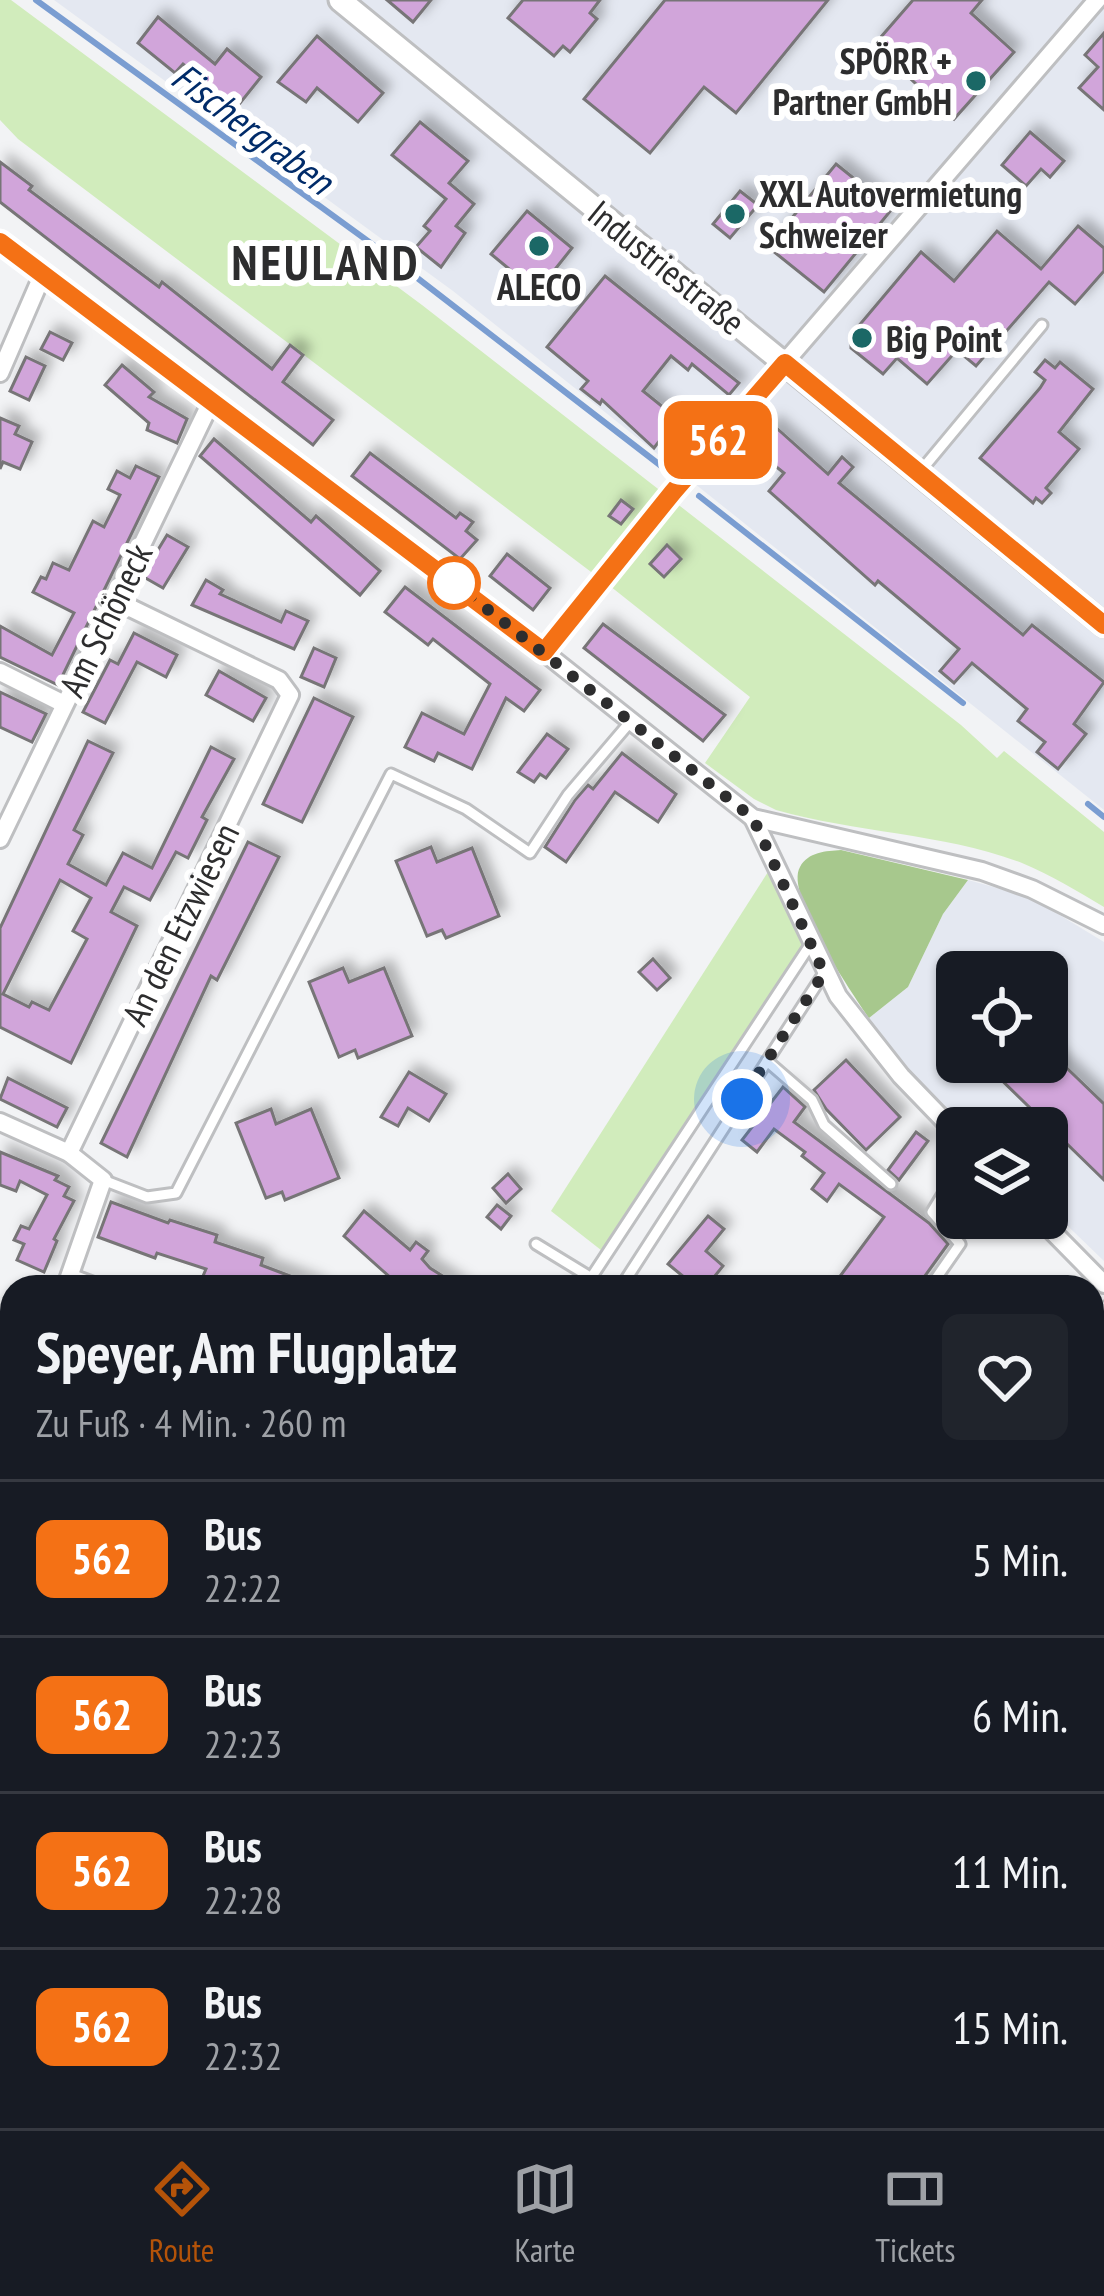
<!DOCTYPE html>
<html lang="de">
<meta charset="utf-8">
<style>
:root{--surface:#171b24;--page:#20242c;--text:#f1f3f6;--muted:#9ea1a6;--line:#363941;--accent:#b45309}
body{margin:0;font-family:"PT Sans Narrow",sans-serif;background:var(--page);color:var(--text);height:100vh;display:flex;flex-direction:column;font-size:45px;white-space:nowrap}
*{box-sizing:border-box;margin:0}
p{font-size:39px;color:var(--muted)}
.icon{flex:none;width:66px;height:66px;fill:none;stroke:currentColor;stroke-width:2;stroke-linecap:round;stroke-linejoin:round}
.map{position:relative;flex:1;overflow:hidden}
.side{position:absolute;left:0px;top:1275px;width:1104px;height:855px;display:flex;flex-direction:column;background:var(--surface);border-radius:36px 36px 0 0;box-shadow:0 3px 9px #0004}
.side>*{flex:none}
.badge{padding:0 24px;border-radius:18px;font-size:42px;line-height:78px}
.controls{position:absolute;left:936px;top:951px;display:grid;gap:24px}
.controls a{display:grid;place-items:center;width:132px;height:132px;border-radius:18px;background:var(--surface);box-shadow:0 3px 9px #0004;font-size:60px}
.you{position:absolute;width:60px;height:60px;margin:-30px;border:9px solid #fff;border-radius:50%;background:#1a73e8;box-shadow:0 0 0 18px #1a73e833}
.map>.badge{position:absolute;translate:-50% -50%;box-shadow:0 0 0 6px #fff}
.round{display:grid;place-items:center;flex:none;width:126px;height:126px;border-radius:18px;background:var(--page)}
.head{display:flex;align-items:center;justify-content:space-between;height:204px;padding:0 36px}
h1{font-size:57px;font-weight:700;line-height:90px}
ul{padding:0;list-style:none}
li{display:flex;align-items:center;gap:36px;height:156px;padding:0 36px;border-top:3px solid var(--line)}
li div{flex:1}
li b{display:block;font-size:45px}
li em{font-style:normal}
li .badge{min-width:132px;font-weight:700;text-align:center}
.dock{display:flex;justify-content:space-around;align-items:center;height:168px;border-top:3px solid var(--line);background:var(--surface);font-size:33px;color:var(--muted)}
.dock a{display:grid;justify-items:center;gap:6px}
.dock .active{color:var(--accent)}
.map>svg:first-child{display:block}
.built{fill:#e4e8f1;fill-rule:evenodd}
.green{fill:#d1ecbc}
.forest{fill:#a7c88d}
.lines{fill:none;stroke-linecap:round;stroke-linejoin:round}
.stream{stroke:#7a9dd1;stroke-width:6}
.building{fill:#d1a5da;stroke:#777577;stroke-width:3;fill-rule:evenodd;filter:url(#shadow)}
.service-casing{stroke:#bebfc1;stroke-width:15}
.minor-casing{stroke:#bebfc1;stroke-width:22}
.tertiary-casing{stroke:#bebfc1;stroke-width:27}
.service{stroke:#fff;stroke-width:9}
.minor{stroke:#fff;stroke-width:16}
.tertiary{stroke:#fff;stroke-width:21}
.line-casing{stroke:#fff;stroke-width:27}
.line{stroke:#f47115;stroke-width:18}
.walk{stroke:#2d2d2e;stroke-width:12;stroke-dasharray:0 21.6}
.poi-dot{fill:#1b6866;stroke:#fff;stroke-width:4.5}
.stop-dot{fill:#fff;stroke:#f47115;stroke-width:6}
.labels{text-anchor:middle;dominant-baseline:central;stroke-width:12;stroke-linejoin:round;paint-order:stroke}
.poi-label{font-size:36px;font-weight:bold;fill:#2d2d2e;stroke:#fff;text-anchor:start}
.street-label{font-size:36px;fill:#2d2d2e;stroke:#fff}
.water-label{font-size:39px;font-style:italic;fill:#002b69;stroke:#fff}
.district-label{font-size:48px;font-weight:bold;letter-spacing:3px;fill:#2d2d2e;stroke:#fff}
</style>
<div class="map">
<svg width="1104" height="2128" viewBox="0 0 1104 2128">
<defs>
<filter id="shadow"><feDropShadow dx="8" dy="-8" stdDeviation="6" flood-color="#0004"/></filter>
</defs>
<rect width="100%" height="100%" fill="#f2f3f5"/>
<g class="built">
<polygon points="54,0 1104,0 1104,810 453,291"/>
<path d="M968 880 1030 897 1104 942V1261L1047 1206V1128H968L889 1051 869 1018 908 987 943 914ZM957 972H1047V1062H957Z"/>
<polygon points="1097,1297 1104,1304 1104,1603 1092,1591 1092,1304"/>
</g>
<g class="green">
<path d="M0 0H11L422 305 961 725 997 758 1004 751 1104 832V907C1077 891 1051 875 1022 863 943 833 857 833 776 810L754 799 705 763 750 697 615 590 18 139 0 120Z"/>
<polygon points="768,872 805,941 601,1250 551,1211"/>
</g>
<path class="forest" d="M841 850 968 880 943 914 908 987 869 1018C852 993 784 894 800 867 808 852 826 851 841 850Z"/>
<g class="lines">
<g class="stream">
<polyline points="36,0 394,260 669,472"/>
<polyline points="699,496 963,703"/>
<polyline points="1088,804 1104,817"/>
</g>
</g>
<g class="building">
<polygon points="387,0 431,0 413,22"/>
<polygon points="523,0 600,0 590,13 597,19 570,52 563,46 554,56 508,18"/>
<polygon points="665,0 828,0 736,113 704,87 650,153 584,99"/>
<polygon points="913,0 982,0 971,13 1014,52 954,119 874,45"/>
<polygon points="158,17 215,64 227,49 261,77 237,107 183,64 175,73 138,43"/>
<polygon points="1104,33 1104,110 1079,88 1098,67 1085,55"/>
<polygon points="317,36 383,93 358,122 317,88 306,102 278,82"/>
<polygon points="420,122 468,161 449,183 474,204 456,226 465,233 441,267 416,247 430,231 424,226 446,199 392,155"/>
<polygon points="1030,132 1064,161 1050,177 1041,169 1026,186 1002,165"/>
<polygon points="0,162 32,186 29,190 159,287 162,282 272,369 290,345 303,355 283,382 333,420 313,445 0,202"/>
<polygon points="836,164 892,209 824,292 768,247"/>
<polygon points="740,191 758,205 730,238 713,224"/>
<polygon points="527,211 572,248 537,292 491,254"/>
<polygon points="1078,226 1104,248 1104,271 1075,304 1049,282 976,366 957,350 927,384 897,358 883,374 851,348 851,335 921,252 954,281 997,231 1041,269"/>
<polygon points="605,276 739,383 729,395 692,364 688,370 671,356 643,391 684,424 667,445 660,440 654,448 602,400 600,404 581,389 588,381 547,347"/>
<polygon points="50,332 72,343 63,360 41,349"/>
<polygon points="26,357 45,366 29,400 10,391"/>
<polygon points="1045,360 1055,368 1060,362 1093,389 1059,432 1079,449 1046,488 1051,493 1042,503 1036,498 1033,503 980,458 1040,388 1045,380 1035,372"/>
<polygon points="122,365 154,392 149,397 187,419 177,443 147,430 149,423 105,385"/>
<polygon points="0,418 19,426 15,434 32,442 20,469 3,462 0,469"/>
<polygon points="772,424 828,474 842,457 853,467 839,483 1023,635 1032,625 1104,682 1074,724 1086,734 1058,769 1037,752 1045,742 1018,721 1027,709 972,663 954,683 940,671 959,649 878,581 875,585 769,491 784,473 753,448"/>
<polygon points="214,439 311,522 316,516 380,571 360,595 200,456"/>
<polygon points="370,453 456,518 460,513 473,522 466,531 477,540 460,559 352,476"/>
<polygon points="136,466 159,477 58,685 0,657 0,626 52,655 74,613 33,592 41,577 46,579 53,563 69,570 93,521 104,527 120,495 108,489 117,471 130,478"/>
<polygon points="621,500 633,509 621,524 609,516"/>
<polygon points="167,535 188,547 163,588 142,576"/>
<polygon points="667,545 681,559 664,577 650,564"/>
<polygon points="507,554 550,588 533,610 490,576"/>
<polygon points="206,580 223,590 220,594 281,622 286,611 308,621 294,649 192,605"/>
<polygon points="405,587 540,690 524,711 506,698 472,769 438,753 434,761 405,747 422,713 464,734 490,684 433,639 428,645 385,612"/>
<polygon points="603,624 725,715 703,741 584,648"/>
<polygon points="134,633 177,655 166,677 137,662 105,723 83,712 110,660 118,664"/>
<polygon points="314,648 336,658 324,687 301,677"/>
<polygon points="219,671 266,698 253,721 206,695"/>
<polygon points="0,692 46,714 32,742 0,727"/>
<polygon points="314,698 353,717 302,822 263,804"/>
<polygon points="547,734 568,749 546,778 540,774 534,782 518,772"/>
<path d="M88 741 113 753 74 830 83 835 68 864 106 885 123 853 152 868 211 747 234 759 202 817 207 820 188 858 176 852 150 900 124 887 111 912 137 926 71 1063 0 1027V928ZM60 880 91 898 73 931 87 939 49 1010 32 1002 29 1007 3 994Z"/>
<polygon points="622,753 676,794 658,822 615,792 566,862 545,847 575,800 588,785 593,789"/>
<polygon points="248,842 279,857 217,980 211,976 127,1157 101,1143"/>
<polygon points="431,847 437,862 472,848 499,916 446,938 442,930 427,936 396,861"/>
<polygon points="653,959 670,978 657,990 639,972"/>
<polygon points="343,968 349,982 384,968 412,1036 358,1058 355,1050 339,1057 309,982"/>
<polygon points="1047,1049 1104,1104 1104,1180 983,1062 1047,1062"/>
<polygon points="846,1060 900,1117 866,1150 826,1109 814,1090"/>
<polygon points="409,1072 446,1094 429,1121 408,1108 398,1126 381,1117"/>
<polygon points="8,1078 67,1108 57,1127 0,1099"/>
<polygon points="783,1087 805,1107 794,1122 929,1223 948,1244 917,1287 832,1287 884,1217 839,1184 827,1201 812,1189 824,1173 802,1156 805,1152 774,1129 757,1152 742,1140"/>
<polygon points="271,1109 276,1124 311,1109 339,1178 285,1200 282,1192 266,1198 236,1123"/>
<polygon points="916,1132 928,1141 899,1180 888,1170"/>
<polygon points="0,1152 58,1176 55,1180 69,1187 64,1196 74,1201 54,1239 57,1241 44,1272 17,1260 24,1244 14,1240 21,1226 29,1229 47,1195 20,1181 16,1191 0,1185"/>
<polygon points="508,1174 521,1189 506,1203 493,1188"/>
<polygon points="111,1202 168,1223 170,1220 217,1235 215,1242 263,1258 261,1265 319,1287 238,1287 203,1276 206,1269 157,1253 155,1258 98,1237"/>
<polygon points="497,1205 511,1216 501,1229 487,1217"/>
<polygon points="364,1211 410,1250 416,1242 428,1251 422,1259 430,1268 460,1287 401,1287 344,1236"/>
<polygon points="708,1216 724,1229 706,1251 723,1266 706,1287 696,1287 668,1264"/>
</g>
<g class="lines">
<defs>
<g id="service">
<polyline points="919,473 1042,325"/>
<polyline points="767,1061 812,1100 824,1125 891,1184"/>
<polyline points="103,1180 147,1197 176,1193 391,774 466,809 530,853 568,795 631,721"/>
<polyline points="536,1244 590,1277"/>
<polyline points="585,1287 812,942"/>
<polyline points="621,1287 824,973"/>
<polyline points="930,1287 960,1244 932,1212 957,1171"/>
<polyline points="1092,1315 1104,1307"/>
<polyline points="107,2128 119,2118"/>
</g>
<g id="minor">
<polyline points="0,242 510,625 753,818 982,871 1032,889 1104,925"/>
<polyline points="0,373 42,276"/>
<polyline points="543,652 673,492 1097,0"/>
<polyline points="0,672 64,704"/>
<polyline points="753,818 838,996 901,1076 957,1134"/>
<polyline points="0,839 211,402"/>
<polyline points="0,1122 69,1153 103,1180 69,1277 96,1287"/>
<polyline points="69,1153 290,695 279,680 114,600"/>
<polyline points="1039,1218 1104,1284"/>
</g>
<polyline id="tertiary" points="340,0 1104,625"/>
</defs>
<use href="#service" class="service-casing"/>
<use href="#minor" class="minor-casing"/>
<use href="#tertiary" class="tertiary-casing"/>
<use href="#service" class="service"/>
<use href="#minor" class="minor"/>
<use href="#tertiary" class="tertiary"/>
</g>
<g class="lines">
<defs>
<polyline id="line" points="0,242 544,652 673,492 785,363 1104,625"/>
</defs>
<use href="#line" class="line-casing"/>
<use href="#line" class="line"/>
<polyline class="walk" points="454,583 753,818 824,973 742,1099"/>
</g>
<g class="poi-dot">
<circle cx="976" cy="81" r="12"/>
<circle cx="735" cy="214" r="12"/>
<circle cx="539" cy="246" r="12"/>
<circle cx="862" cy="338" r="12"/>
</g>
<circle class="stop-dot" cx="454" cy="583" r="24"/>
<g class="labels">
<g class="poi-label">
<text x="952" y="60" text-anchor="end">SPÖRR +<tspan x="952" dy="41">Partner GmbH</tspan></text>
<text x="759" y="193">XXL Autovermietung<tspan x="759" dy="41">Schweizer</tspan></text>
<text x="539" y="286" text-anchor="middle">ALECO</text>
<text x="886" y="338">Big Point</text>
</g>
<g class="street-label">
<text transform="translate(667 267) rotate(39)">Industriestraße</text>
<text transform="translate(105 620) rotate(-64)">Am Schöneck</text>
<text transform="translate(180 924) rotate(-64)">An den Etzwiesen</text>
</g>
<g class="water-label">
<text transform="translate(253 128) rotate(37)">Fischergraben</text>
</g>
<g class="district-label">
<text x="326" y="262">NEULAND</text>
</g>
</g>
</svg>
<div class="controls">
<a><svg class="icon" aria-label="locate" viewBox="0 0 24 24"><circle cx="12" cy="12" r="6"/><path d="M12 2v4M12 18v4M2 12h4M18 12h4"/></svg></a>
<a><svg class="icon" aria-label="layers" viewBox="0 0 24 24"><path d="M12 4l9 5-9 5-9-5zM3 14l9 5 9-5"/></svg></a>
</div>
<div class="you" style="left:742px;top:1099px"></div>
<b class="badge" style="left:718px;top:440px;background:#f47115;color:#fff">562</b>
<section class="side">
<div class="head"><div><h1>Speyer, Am Flugplatz</h1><p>Zu Fuß · 4 Min. · 260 m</p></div><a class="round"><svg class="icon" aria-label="heart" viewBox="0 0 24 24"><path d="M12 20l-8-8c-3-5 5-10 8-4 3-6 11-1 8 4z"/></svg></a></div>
<ul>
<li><span class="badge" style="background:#f47115;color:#fff">562</span><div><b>Bus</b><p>22:22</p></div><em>5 Min.</em></li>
<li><span class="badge" style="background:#f47115;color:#fff">562</span><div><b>Bus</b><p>22:23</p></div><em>6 Min.</em></li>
<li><span class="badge" style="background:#f47115;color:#fff">562</span><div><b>Bus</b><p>22:28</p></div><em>11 Min.</em></li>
<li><span class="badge" style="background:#f47115;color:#fff">562</span><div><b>Bus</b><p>22:32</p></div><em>15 Min.</em></li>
</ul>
</section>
</div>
<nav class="dock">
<a class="active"><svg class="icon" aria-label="directions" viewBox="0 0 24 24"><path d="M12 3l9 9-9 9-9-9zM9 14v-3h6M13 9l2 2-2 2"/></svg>Route</a>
<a><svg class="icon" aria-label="map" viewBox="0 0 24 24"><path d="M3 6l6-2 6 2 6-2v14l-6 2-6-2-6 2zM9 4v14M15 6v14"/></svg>Karte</a>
<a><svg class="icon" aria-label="tickets" viewBox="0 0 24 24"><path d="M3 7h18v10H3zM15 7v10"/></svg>Tickets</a>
</nav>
